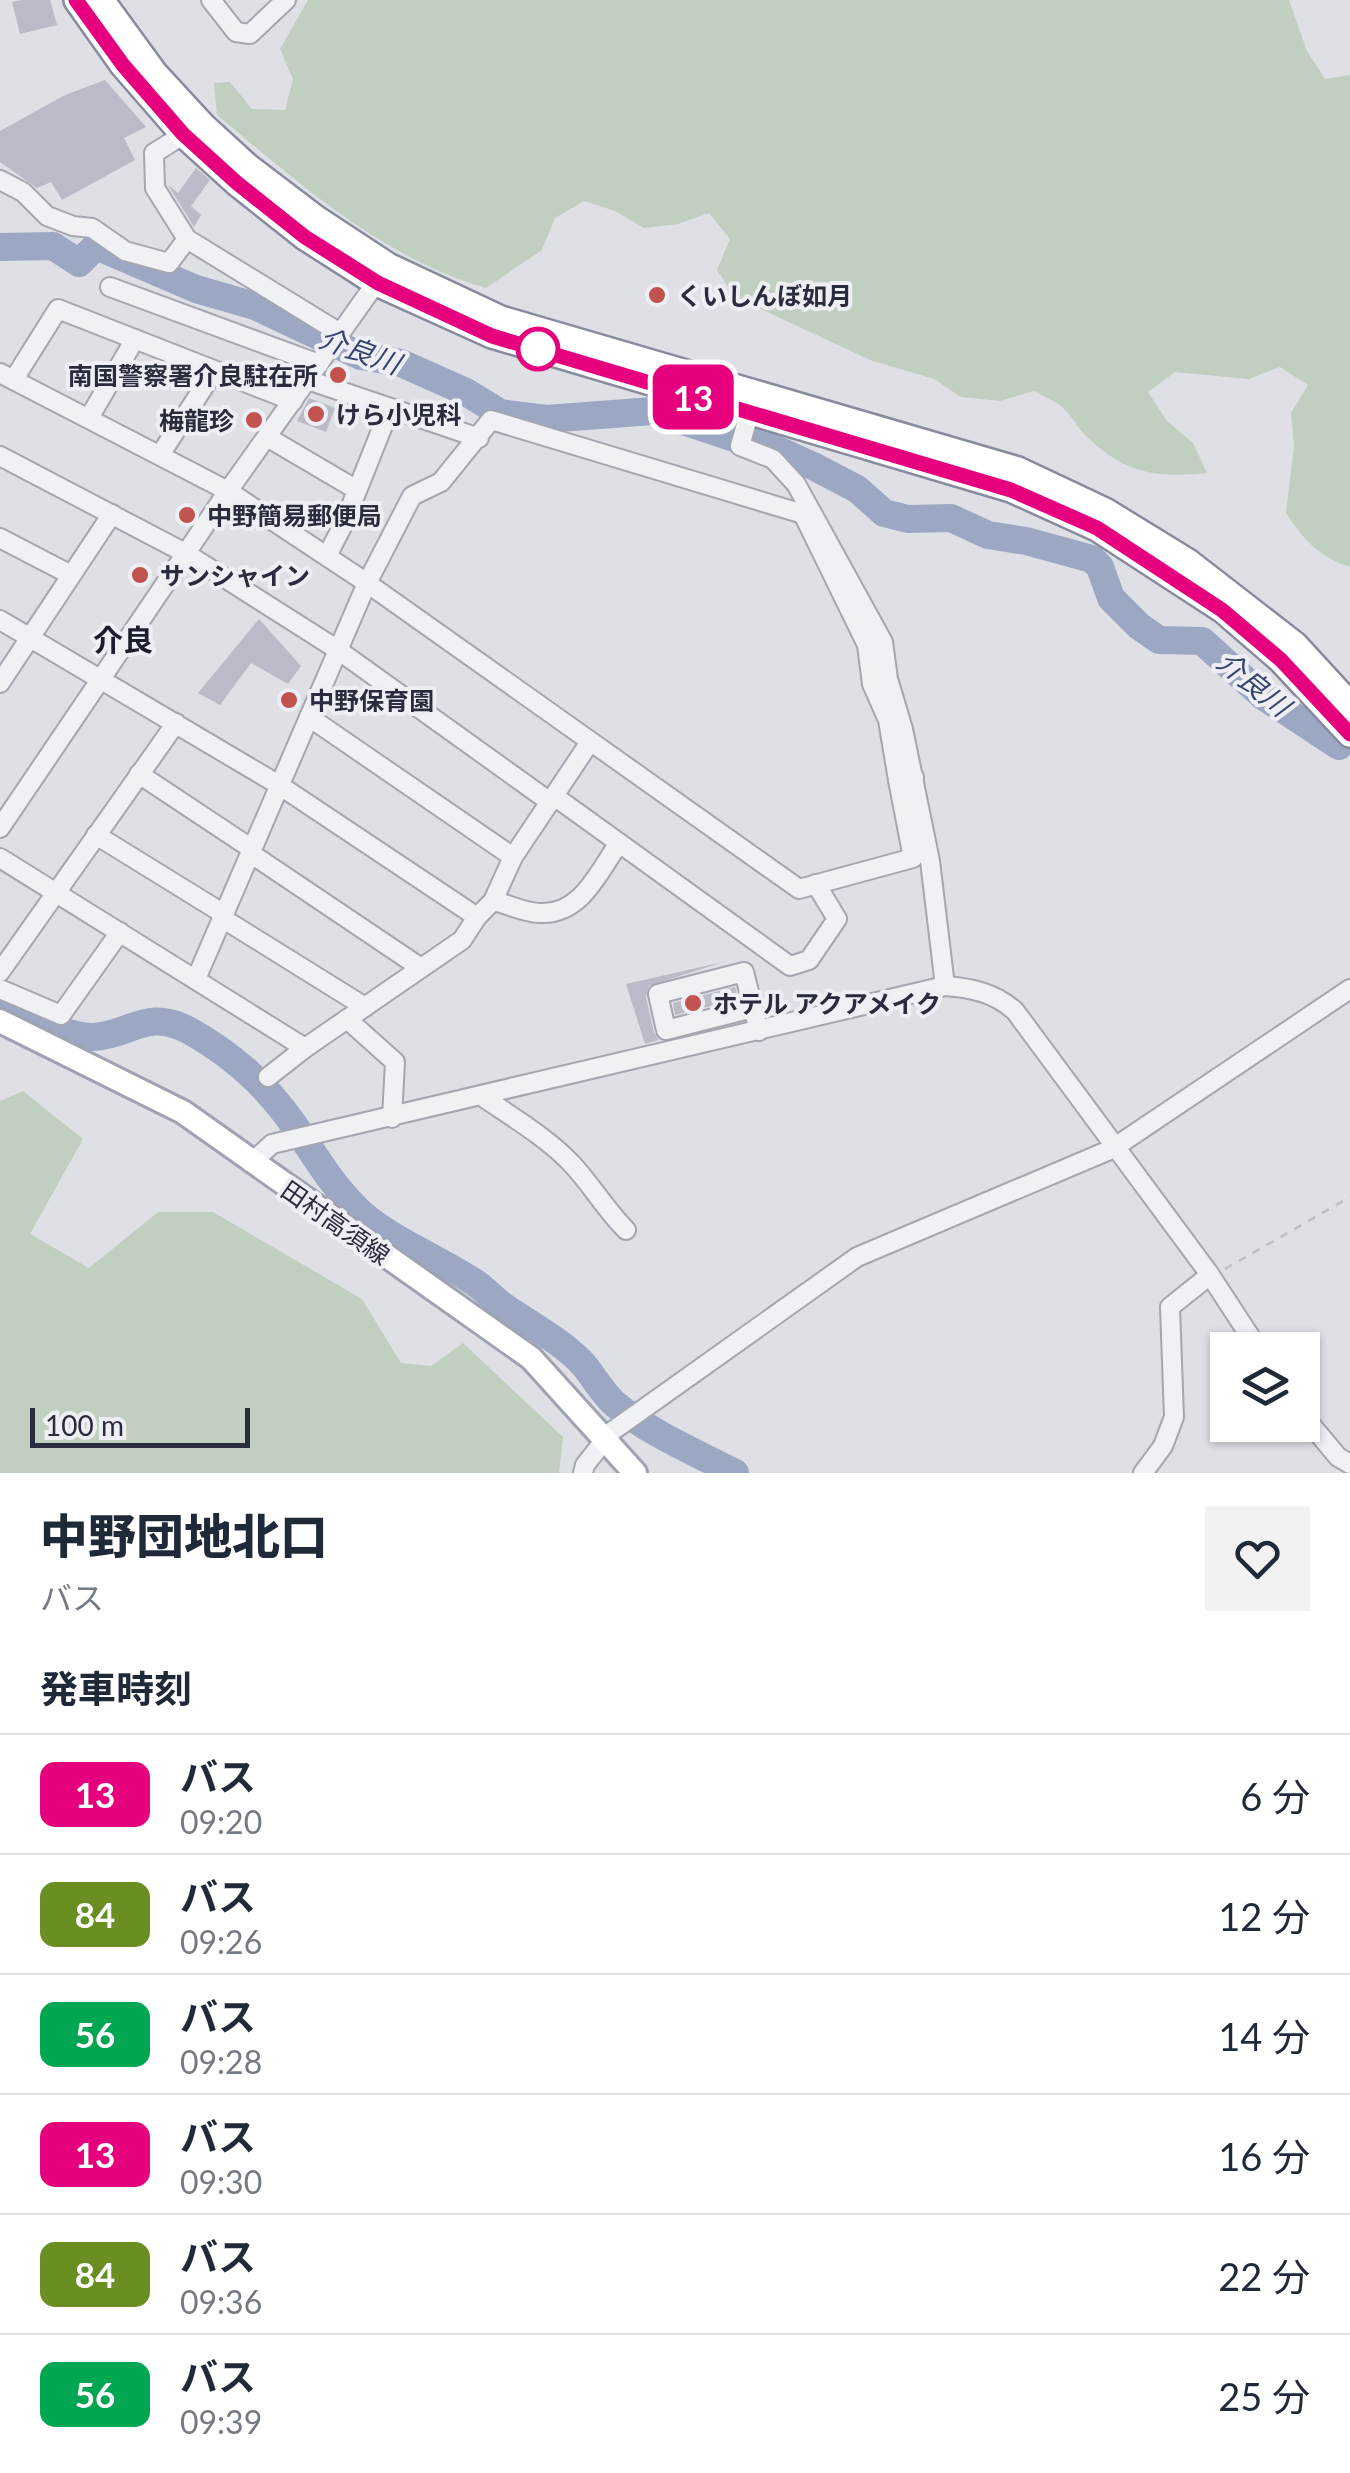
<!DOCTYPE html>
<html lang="ja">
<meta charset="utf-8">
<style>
:root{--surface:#fff;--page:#f2f2f3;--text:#1f2937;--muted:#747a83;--line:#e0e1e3}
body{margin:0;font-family:Lato,"Noto Sans JP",sans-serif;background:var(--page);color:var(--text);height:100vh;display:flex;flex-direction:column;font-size:38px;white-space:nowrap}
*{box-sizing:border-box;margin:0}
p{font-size:32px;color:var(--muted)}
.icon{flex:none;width:55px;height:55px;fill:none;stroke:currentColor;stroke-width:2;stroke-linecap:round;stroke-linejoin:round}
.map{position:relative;height:1473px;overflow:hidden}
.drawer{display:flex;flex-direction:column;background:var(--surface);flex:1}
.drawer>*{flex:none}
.badge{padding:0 20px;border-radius:15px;font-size:35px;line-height:65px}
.fabs{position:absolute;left:1210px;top:1332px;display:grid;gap:20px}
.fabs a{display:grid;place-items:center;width:110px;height:110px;border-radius:0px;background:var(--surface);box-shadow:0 2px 8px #0004;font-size:50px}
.scale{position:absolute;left:30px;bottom:25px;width:220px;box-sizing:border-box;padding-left:10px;border:5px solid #292c3c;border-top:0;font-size:28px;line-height:35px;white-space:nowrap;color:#292c3c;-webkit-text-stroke:8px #edeff4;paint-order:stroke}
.map>.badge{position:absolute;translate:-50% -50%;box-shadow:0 0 0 5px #fff}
h2{padding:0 40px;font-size:38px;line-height:90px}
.round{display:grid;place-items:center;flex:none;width:105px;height:105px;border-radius:0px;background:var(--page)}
.head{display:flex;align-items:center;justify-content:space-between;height:170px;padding:0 40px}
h1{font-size:48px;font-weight:800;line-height:75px}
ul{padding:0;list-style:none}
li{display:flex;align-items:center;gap:30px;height:120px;padding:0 40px;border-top:2px solid var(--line)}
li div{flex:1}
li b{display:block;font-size:38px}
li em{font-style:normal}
li .badge{min-width:110px;font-weight:700;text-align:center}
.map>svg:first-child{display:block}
.green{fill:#c1cfc0}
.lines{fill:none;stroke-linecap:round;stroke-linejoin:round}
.river{stroke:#9ca8c3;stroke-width:28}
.building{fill:#b9bbc6}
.minor-casing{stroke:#a4a6b0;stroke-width:22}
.major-casing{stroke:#9fa2b1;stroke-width:28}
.highway-casing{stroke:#878b9c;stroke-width:30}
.path{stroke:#bcbec5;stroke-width:2.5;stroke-dasharray:8 8;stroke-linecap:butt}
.minor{stroke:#f0f1f5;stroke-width:18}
.major{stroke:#fff;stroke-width:22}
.highway{stroke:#fff;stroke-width:25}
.line-casing{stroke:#fff;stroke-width:22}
.line{stroke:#e6007e;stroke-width:15}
.poi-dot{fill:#c1524d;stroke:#edeff4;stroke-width:4}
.stop-dot{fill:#fff;stroke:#e6007e;stroke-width:5}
.labels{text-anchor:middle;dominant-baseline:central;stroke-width:8;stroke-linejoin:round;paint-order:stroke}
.poi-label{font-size:25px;font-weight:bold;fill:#292c3c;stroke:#edeff4;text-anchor:start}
.street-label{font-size:25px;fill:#292c3c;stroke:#edeff4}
.water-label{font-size:28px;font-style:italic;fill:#37446c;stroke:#edeff4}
.quarter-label{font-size:30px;font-weight:bold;fill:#1b1e2d;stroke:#edeff4}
</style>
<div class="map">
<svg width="1350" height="1473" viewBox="0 0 1350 1473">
<rect width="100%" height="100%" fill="#dee0e6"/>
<g class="green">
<path d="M308 0H1289L1307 51 1325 79 1350 75V567C1319 557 1303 539 1286 513L1294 446 1291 413 1308 385 1280 367 1249 379 1175 372 1148 392 1167 421 1193 443 1207 473C1154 478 1126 474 1086 436 1077 427 1071 414 1061 406 1053 400 1042 396 1034 391L1000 401 961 397 934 379 870 360 735 297 717 270 730 239 709 213 678 224 644 228 615 211 584 201 555 218 542 250 486 288C384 259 297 182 217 115L214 83 230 82 252 109 285 110 293 79 280 49Z"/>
<polygon points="23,1091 83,1139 30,1234 89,1268 158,1212 213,1212 362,1299 401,1363 431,1366 463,1343 563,1437 559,1473 0,1473 0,1101"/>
</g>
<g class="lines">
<g class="river">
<polyline points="0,247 53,246 79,263 96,246 196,289 255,306 361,356 401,363 466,392 500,413 546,419 653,411 734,438"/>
<polyline points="748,440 769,446 813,466 857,489 884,513 908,519 951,518 988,535 1026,541 1092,559 1100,567 1111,598 1139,626 1159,640 1202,641 1263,696 1339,746"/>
<path d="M0 1005C25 1015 67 1038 93 1037 131 1035 147 1008 188 1030 230 1053 267 1086 294 1125 316 1157 334 1189 363 1215 392 1240 441 1260 474 1282 485 1289 493 1299 503 1306 530 1325 560 1340 583 1364 594 1377 603 1394 616 1405 651 1434 695 1452 735 1473"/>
</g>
</g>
<g class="building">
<polygon points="22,0 50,0 57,25 20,34 12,2"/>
<polygon points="105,80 146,127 124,138 135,160 62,200 51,182 37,188 0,162 0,131 65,95"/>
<polygon points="196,168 210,180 191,206 201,215 194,227 168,185 178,193"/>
<polygon points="309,398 335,408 326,432 297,421"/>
<polygon points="259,619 301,666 288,684 251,663 220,705 198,693"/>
<polygon points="723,962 649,986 646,997 654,1033 659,1040 645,1044 626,984"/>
<polygon points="735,987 738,999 675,1015 673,1003"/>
</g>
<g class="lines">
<defs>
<g id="minor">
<polyline points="211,0 236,32 250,34 286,0"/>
<polyline points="191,130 154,153 155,188 187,239 340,333"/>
<polyline points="0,180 23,192 47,216 73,226 92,228 125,251 169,263 187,239"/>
<polyline points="110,287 319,364"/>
<polyline points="0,373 228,491 367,583 799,889 913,858 898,780 914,777"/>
<polyline points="14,379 58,309 293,401"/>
<polyline points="308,380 479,438"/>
<polyline points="749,414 740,446 773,459 796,484 883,642 888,679 903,729 930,861 945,986"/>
<polyline points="89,418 135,339"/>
<polyline points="267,437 357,490"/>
<polyline points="160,455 214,371"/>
<polyline points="0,456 187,554 338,650 550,802"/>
<polyline points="0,538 71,575"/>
<polyline points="327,556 345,521 390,408"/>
<polyline points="0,620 279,785 477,917"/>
<polyline points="0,683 112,514"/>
<polyline points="309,717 513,857"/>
<polyline points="139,774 252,849"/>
<polyline points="554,796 790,966 809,960 837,919 816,884"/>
<polyline points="0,828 228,491 383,273"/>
<polyline points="96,835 224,914"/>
<polyline points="250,853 421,968"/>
<polyline points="0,858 305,1048 462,940 477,917 493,901 513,857 590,742"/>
<path d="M493 901C508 904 525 913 540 913 581 915 598 873 619 843"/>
<polyline points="222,918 365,1007"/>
<polyline points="0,972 176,723"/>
<polyline points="196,979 367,583 412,496 441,482 491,420 803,514 867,645 872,684 888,720 898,780"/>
<polyline points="0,989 61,1015 120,932"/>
<polyline points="753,1008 666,1030 658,994 744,972 759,1031"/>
<polyline points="347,1019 395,1062 392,1118"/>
<polyline points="268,1077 305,1048"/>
<path d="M483 1097C512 1117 546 1137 571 1163 591 1184 605 1209 626 1230"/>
<path d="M251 1163 272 1144 945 986C972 988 995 993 1015 1011L1208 1272 1259 1350"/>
<polyline points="1302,1414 1338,1457 1350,1464"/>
<polyline points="583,1473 585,1465 611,1432 857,1257 1112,1149 1350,989"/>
<polyline points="1143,1473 1163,1446 1174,1417 1170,1307 1210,1275"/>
</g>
<polyline id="major" points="0,1021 183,1112 531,1358 635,1473"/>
<g id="highway">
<polyline points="77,0 123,65 183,134 237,183 305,237 377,283 492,335 1011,489 1097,528 1223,610 1281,660 1350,734"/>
<polyline points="101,0 155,74 202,125 248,167 315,218 388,266 501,319 1018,470 1105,511 1188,562 1295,645 1350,705"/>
</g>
</defs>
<use href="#minor" class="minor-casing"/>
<use href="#major" class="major-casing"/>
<use href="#highway" class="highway-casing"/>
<polyline class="path" points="1225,1269 1350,1197"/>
<use href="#minor" class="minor"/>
<use href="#major" class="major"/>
<use href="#highway" class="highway"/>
</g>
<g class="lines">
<defs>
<polyline id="line" points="76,0 123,65 183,134 237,183 305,237 378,283 492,336 1011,490 1097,528 1222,610 1281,660 1350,734"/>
</defs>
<use href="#line" class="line-casing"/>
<use href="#line" class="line"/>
</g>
<g class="poi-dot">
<circle cx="657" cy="295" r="10"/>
<circle cx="338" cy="375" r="10"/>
<circle cx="316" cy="414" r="10"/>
<circle cx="254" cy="420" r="10"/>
<circle cx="187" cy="515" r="10"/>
<circle cx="140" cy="575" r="10"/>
<circle cx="289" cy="700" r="10"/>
<circle cx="693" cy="1003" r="10"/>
</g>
<circle class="stop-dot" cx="538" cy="349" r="20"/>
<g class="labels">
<g class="poi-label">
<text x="677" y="295">くいしんぼ如月</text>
<text x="318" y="375" text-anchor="end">南国警察署介良駐在所</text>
<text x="336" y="414">けら小児科</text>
<text x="234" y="420" text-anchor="end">梅龍珍</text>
<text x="207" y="515">中野簡易郵便局</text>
<text x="160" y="575">サンシャイン</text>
<text x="309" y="700">中野保育園</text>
<text x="713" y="1003">ホテル アクアメイク</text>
</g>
<g class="street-label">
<text transform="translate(336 1222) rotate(35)">田村高須線</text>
</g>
<g class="water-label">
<text transform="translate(360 350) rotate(20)">介良川</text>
<text transform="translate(1254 683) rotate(39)">介良川</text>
</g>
<g class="quarter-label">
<text x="123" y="639">介良</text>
</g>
</g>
</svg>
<div class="fabs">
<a><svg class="icon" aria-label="layers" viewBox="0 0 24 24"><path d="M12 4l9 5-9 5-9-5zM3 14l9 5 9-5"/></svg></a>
</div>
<div class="scale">100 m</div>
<b class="badge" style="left:693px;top:397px;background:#e6007e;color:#fff">13</b>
</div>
<section class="drawer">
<div class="head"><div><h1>中野団地北口</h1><p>バス</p></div><a class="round"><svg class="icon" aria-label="heart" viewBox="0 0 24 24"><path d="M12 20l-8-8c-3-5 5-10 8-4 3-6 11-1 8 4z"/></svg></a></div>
<h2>発車時刻</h2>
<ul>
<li><span class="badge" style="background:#e6007e;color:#fff">13</span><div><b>バス</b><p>09:20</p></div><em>6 分</em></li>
<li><span class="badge" style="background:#6b8e23;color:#fff">84</span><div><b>バス</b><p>09:26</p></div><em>12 分</em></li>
<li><span class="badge" style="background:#00a651;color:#fff">56</span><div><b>バス</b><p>09:28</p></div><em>14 分</em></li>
<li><span class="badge" style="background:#e6007e;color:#fff">13</span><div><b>バス</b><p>09:30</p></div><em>16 分</em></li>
<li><span class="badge" style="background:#6b8e23;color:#fff">84</span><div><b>バス</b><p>09:36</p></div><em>22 分</em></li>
<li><span class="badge" style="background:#00a651;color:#fff">56</span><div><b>バス</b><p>09:39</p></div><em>25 分</em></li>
</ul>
</section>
